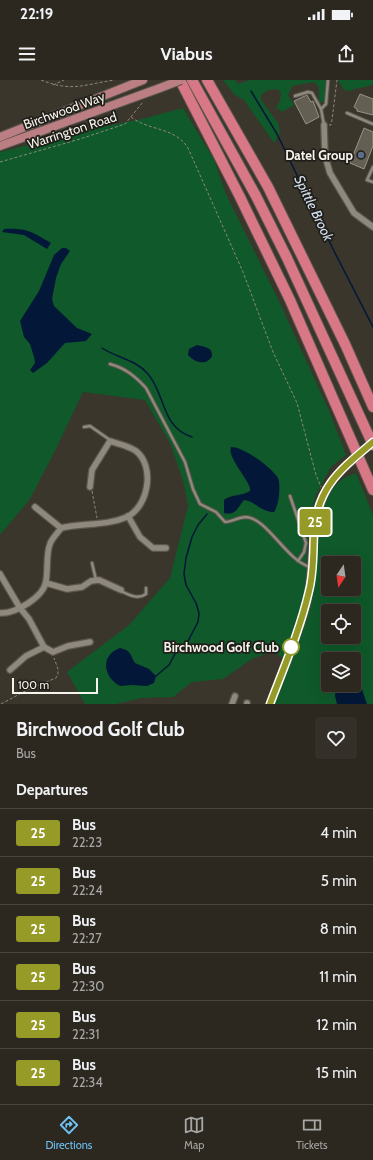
<!DOCTYPE html>
<style>
:root{--surface:#2c2820;--page:#343029;--text:#f1f3f6;--muted:#a6a6a5;--line:#48443e;--accent:#6dc2f3}
body{margin:0;font-family:Cabin,sans-serif;background:var(--page);color:var(--text);height:100vh;display:flex;flex-direction:column;font-size:15px;white-space:nowrap}
*{box-sizing:border-box;margin:0}
p{font-size:13px;color:var(--muted)}
.icon{flex:none;width:22px;height:22px;fill:none;stroke:currentColor;stroke-width:2;stroke-linecap:round;stroke-linejoin:round}
.map{position:relative;height:624px;overflow:hidden}
.sheet{display:flex;flex-direction:column;background:var(--surface);flex:1}
.sheet>*{flex:none}
.badge{padding:0 8px;border-radius:3px;font-size:14px;line-height:26px}
.needle{width:26px;rotate:193deg}
.buttons{position:absolute;left:321px;top:476px;display:grid;gap:8px}
.buttons a{display:grid;place-items:center;width:40px;height:40px;border-radius:4px;background:var(--surface);box-shadow:0 4px 16px #0002,0 0 0 1px var(--line);font-size:20px}
.scale{position:absolute;left:12px;bottom:10px;width:86px;box-sizing:border-box;padding-left:4px;border:2px solid #f7f4ed;border-top:0;font-size:11px;line-height:14px;white-space:nowrap;color:#f7f4ed;-webkit-text-stroke:3px #201e19;paint-order:stroke}
.map>.badge{position:absolute;translate:-50% -50%;box-shadow:0 0 0 2px #fff}
h2{padding:0 16px;font-size:15px;line-height:36px}
.round{display:grid;place-items:center;flex:none;width:42px;height:42px;border-radius:4px;background:var(--page)}
.headline{display:flex;align-items:center;justify-content:space-between;height:68px;padding:0 16px}
h1{font-size:19px;font-weight:700;line-height:30px}
ul{padding:0;list-style:none}
li{display:flex;align-items:center;gap:12px;height:48px;padding:0 16px;border-top:1px solid var(--line)}
li div{flex:1}
li b{display:block;font-size:15px}
li em{font-style:normal}
li .badge{min-width:44px;font-weight:700;text-align:center}
.status{display:flex;justify-content:space-between;align-items:center;height:28px;padding:0 20px;background:var(--surface);direction:ltr}
.status svg{height:11px;fill:currentColor}
header{display:flex;justify-content:space-between;align-items:center;height:52px;padding:0 16px;background:var(--surface);font-size:18px;font-weight:700}
.dock{display:flex;justify-content:space-around;align-items:center;height:56px;border-top:1px solid var(--line);background:var(--surface);font-size:11px;color:var(--muted)}
.dock a{display:grid;justify-items:center;gap:2px}
.dock .current{color:var(--accent)}
.map>svg:first-child{display:block}
.green{fill:#0f592a;fill-rule:evenodd}
.water{fill:#031838}
.lines{fill:none;stroke-linecap:round;stroke-linejoin:round}
.stream{stroke:#031838;stroke-width:1.5}
.building{fill:#645f53;stroke:#989386}
.lane-casing{stroke:#59554c;stroke-width:4.5}
.street-casing{stroke:#59554c;stroke-width:8}
.secondary-casing{stroke:#59554c;stroke-width:9}
.primary-casing{stroke:#59554c;stroke-width:10}
.highway-casing{stroke:#59554c;stroke-width:12}
.path{stroke:#8c887f;stroke-width:1;stroke-dasharray:3 2;stroke-linecap:butt}
.lane{stroke:#8f897d;stroke-width:2.5}
.street{stroke:#8f897d;stroke-width:5.5}
.secondary{stroke:#8f897d;stroke-width:7}
.primary{stroke:#bb7e82;stroke-width:8}
.highway{stroke:#d87785;stroke-width:10}
.secondary-bridge-casing{stroke:#59554c;stroke-width:9;stroke-linecap:butt}
.primary-bridge-casing{stroke:#59554c;stroke-width:10;stroke-linecap:butt}
.path-bridge{stroke:#8c887f;stroke-width:1;stroke-dasharray:3 2;stroke-linecap:butt}
.secondary-bridge{stroke:#8f897d;stroke-width:7}
.primary-bridge{stroke:#bb7e82;stroke-width:8}
.line-casing{stroke:#fff;stroke-width:9}
.line{stroke:#969a27;stroke-width:6}
.service-dot{fill:#5c6f8a;stroke:#201e19;stroke-width:1.5}
.stop-dot{fill:#fff;stroke:#969a27;stroke-width:2}
.labels{text-anchor:middle;dominant-baseline:central;stroke-width:3.5;stroke-linejoin:round;paint-order:stroke}
.street-label{font-size:13px;fill:#f7f4ed;stroke:#201e19}
.poi-label{font-size:13px;font-weight:bold;fill:#f7f4ed;stroke:#201e19;text-anchor:end}
.stop-label{font-size:13px;font-weight:bold;fill:#f7f4ed;stroke:#201e19;text-anchor:end}
.water-label{font-size:14px;font-style:italic;fill:#d1def0;stroke:#201e19}
</style>
<div class="status"><b>22:19</b><svg viewBox="0 0 49 12"><path d="M0 12V9h3v3zM5 12V6h3v6zM10 12V3h3v9zM15 12V0h3v12zM26 1h20v11H26zM47 4h2v5h-2z"/></svg></div>
<header><svg class="icon" aria-label="menu" viewBox="0 0 24 24"><path d="M4 6h16M4 12h16M4 18h16"/></svg>Viabus<svg class="icon" aria-label="share" viewBox="0 0 24 24"><path d="M12 15V3M7 8l5-5 5 5M5 13v7h14v-7"/></svg></header>
<div class="map">
<svg width="373" height="624" viewBox="0 0 373 624">
<rect width="100%" height="100%" fill="#3a362b"/>
<g class="green">
<polygon points="223,0 235,0 238,4 250,0 327,0 324,22 319,22 319,7 314,2 292,6 288,15 294,25 282,32 276,27 280,21 281,12 277,9 268,10 261,15 261,20 278,43 280,53 274,63 244,20 235,15"/>
<path d="M338 0H373V4C366 9 358 6 351 11L344 10Z"/>
<path d="M183 28 214 80 226 114 279 221 330 333 346 375 331 387 316 415 310 439 306 487 315 491C317 462 316 416 344 398 347 396 352 395 356 393L373 435V624H274L288 582 273 571 252 579 223 599 192 602 173 617 141 618 116 624H85L67 592 129 545 170 498 188 426 184 404 171 365 145 320 83 312 56 369 30 419 0 455V72L96 48 142 39ZM328 483H354V509H328ZM328 531H354V557H328ZM328 579H354V605H328Z"/>
</g>
<g class="water">
<path d="M4 149C27 148 32 152 51 163L47 169 24 155 2 152Z"/>
<polygon points="62,168 66,168 70,171 61,184 56,198 52,219 54,226 77,248 92,254 86,261 65,263 47,283 33,293 30,290 35,283 34,277 30,264 24,257 20,241 39,211 54,175"/>
<path d="M197 265C204 267 213 267 212 276 207 286 195 283 188 275L189 269Z"/>
<path d="M231 367C244 367 271 387 278 398 281 405 279 426 274 432 260 432 255 421 244 420 238 427 236 436 224 433V420C232 414 242 416 250 411V408C247 397 227 377 231 367Z"/>
<path d="M120 568C131 570 130 575 135 583L149 589 156 596 154 603 147 606 131 605 120 606C103 597 100 575 120 568Z"/>
<polygon points="354,580 356,592 367,624 337,624 335,616 336,605 354,605"/>
</g>
<g class="lines">
<g class="stream">
<polyline points="251,11 277,54 334,171 373,247"/>
<path d="M102 268C117 278 135 279 148 294 166 315 161 347 192 357"/>
<polyline points="156,596 169,585 176,572 187,563 198,542 199,533 196,523 186,505 184,494 186,478 192,457 198,445 207,434"/>
</g>
</g>
<g class="building">
<polygon points="360,14 373,19 373,35 357,31 357,29 354,27"/>
<polygon points="307,15 311,22 313,21 319,37 306,44 294,21"/>
<polygon points="364,48 373,52 373,66 364,89 350,83"/>
</g>
<g class="lines">
<defs>
<g id="lane">
<polyline points="295,16 308,12 312,13 321,29 324,45"/>
<polyline points="321,29 326,24 328,0"/>
<polyline points="347,33 373,44"/>
<polyline points="373,87 367,100 373,102"/>
<path d="M110 284C125 288 135 296 146 308L185 382 193 409 200 424 216 432 225 442C232 442 238 437 246 437 267 438 286 480 310 487"/>
<polyline points="84,347 90,346 110,360"/>
<polyline points="290,416 306,463 304,472 298,481"/>
<polyline points="92,483 96,500"/>
<path d="M121 511C129 515 138 520 146 514V508"/>
</g>
<g id="street">
<polyline points="324,45 325,76 330,93 354,133 373,147"/>
<polyline points="35,427 61,448"/>
<polyline points="128,436 140,457 153,468 166,468"/>
<polyline points="0,494 20,528 29,539 44,567 53,572 68,566 90,562"/>
<polyline points="46,503 67,509 82,507 91,501 99,500 121,510"/>
<path d="M0 533C15 534 44 517 46 501 48 490 46 473 50 464 52 458 58 453 61 448 83 443 106 446 127 437 149 426 155 386 136 371 129 366 118 364 110 361L92 390 90 407"/>
<polyline points="10,590 26,576 44,567"/>
<polyline points="232,624 235,616"/>
<polyline points="247,624 247,623"/>
</g>
<path id="secondary" d="M270 624C282 592 297 558 306 526 318 476 303 428 343 388"/>
<g id="primary">
<polyline points="0,57 143,0"/>
<polyline points="0,66 160,8"/>
</g>
<g id="highway">
<polyline points="180,0 240,117 290,220 373,410"/>
<polyline points="192,0 256,116 287,178 373,365"/>
<polyline points="207,0 268,107 345,264 373,327"/>
</g>
</defs>
<use href="#lane" class="lane-casing"/>
<use href="#street" class="street-casing"/>
<use href="#secondary" class="secondary-casing"/>
<use href="#primary" class="primary-casing"/>
<use href="#highway" class="highway-casing"/>
<g class="path">
<path d="M41 0C71 12 83 5 114 0"/>
<polyline points="53,5 64,0"/>
<path d="M131 37C149 51 175 47 188 68L243 192 273 272 297 323 316 395 321 407"/>
<polyline points="329,45 331,45 332,40 337,0"/>
<polyline points="0,82 80,59 125,44 143,22"/>
<polyline points="92,411 97,438"/>
<polyline points="1,624 31,608 56,598 58,594 58,589 54,578"/>
</g>
<use href="#lane" class="lane"/>
<use href="#street" class="street"/>
<use href="#secondary" class="secondary"/>
<use href="#primary" class="primary"/>
<use href="#highway" class="highway"/>
<defs>
<polyline id="secondary-bridge" points="343,388 373,362"/>
<polyline id="primary-bridge" points="160,8 181,0"/>
</defs>
<use href="#secondary-bridge" class="secondary-bridge-casing"/>
<use href="#primary-bridge" class="primary-bridge-casing"/>
<polyline class="path-bridge" points="187,2 194,0"/>
<use href="#secondary-bridge" class="secondary-bridge"/>
<use href="#primary-bridge" class="primary-bridge"/>
</g>
<g class="lines">
<defs>
<path id="line" d="M270 624C284 587 300 550 309 511 314 492 313 472 314 453 317 407 340 390 373 362"/>
</defs>
<use href="#line" class="line-casing"/>
<use href="#line" class="line"/>
</g>
<circle class="service-dot" cx="361" cy="75" r="4"/>
<circle class="stop-dot" cx="291" cy="567" r="8"/>
<g class="labels">
<g class="street-label">
<text transform="translate(64 30) rotate(-20)">Birchwood Way</text>
<text transform="translate(72 50) rotate(-18)">Warrington Road</text>
</g>
<g class="poi-label">
<text x="353" y="75">Datel Group</text>
</g>
<g class="stop-label">
<text x="279" y="567">Birchwood Golf Club</text>
</g>
<g class="water-label">
<text transform="translate(314 128) rotate(64)">Spittle Brook</text>
</g>
</g>
</svg>
<div class="buttons">
<a><svg class="needle" viewBox="-14 -14 28 28"><path d="M0-13l5 13h-10z" fill="#e53935"/><path d="M0 13l5-13h-10z" fill="#a6a6a5"/></svg></a>
<a><svg class="icon" aria-label="locate" viewBox="0 0 24 24"><circle cx="12" cy="12" r="6"/><path d="M12 2v4M12 18v4M2 12h4M18 12h4"/></svg></a>
<a><svg class="icon" aria-label="layers" viewBox="0 0 24 24"><path d="M12 4l9 5-9 5-9-5zM3 14l9 5 9-5"/></svg></a>
</div>
<div class="scale">100 m</div>
<b class="badge" style="left:315px;top:442px;background:#969a27;color:#fff">25</b>
</div>
<section class="sheet">
<div class="headline"><div><h1>Birchwood Golf Club</h1><p>Bus</p></div><a class="round"><svg class="icon" aria-label="heart" viewBox="0 0 24 24"><path d="M12 20l-8-8c-3-5 5-10 8-4 3-6 11-1 8 4z"/></svg></a></div>
<h2>Departures</h2>
<ul>
<li><span class="badge" style="background:#969a27;color:#fff">25</span><div><b>Bus</b><p>22:23</p></div><em>4 min</em></li>
<li><span class="badge" style="background:#969a27;color:#fff">25</span><div><b>Bus</b><p>22:24</p></div><em>5 min</em></li>
<li><span class="badge" style="background:#969a27;color:#fff">25</span><div><b>Bus</b><p>22:27</p></div><em>8 min</em></li>
<li><span class="badge" style="background:#969a27;color:#fff">25</span><div><b>Bus</b><p>22:30</p></div><em>11 min</em></li>
<li><span class="badge" style="background:#969a27;color:#fff">25</span><div><b>Bus</b><p>22:31</p></div><em>12 min</em></li>
<li><span class="badge" style="background:#969a27;color:#fff">25</span><div><b>Bus</b><p>22:34</p></div><em>15 min</em></li>
</ul>
</section>
<nav class="dock">
<a class="current"><svg class="icon" aria-label="directions" viewBox="0 0 24 24"><path d="M12 3l9 9-9 9-9-9zM9 14v-3h6M13 9l2 2-2 2"/></svg>Directions</a>
<a><svg class="icon" aria-label="map" viewBox="0 0 24 24"><path d="M3 6l6-2 6 2 6-2v14l-6 2-6-2-6 2zM9 4v14M15 6v14"/></svg>Map</a>
<a><svg class="icon" aria-label="tickets" viewBox="0 0 24 24"><path d="M3 7h18v10H3zM15 7v10"/></svg>Tickets</a>
</nav>
